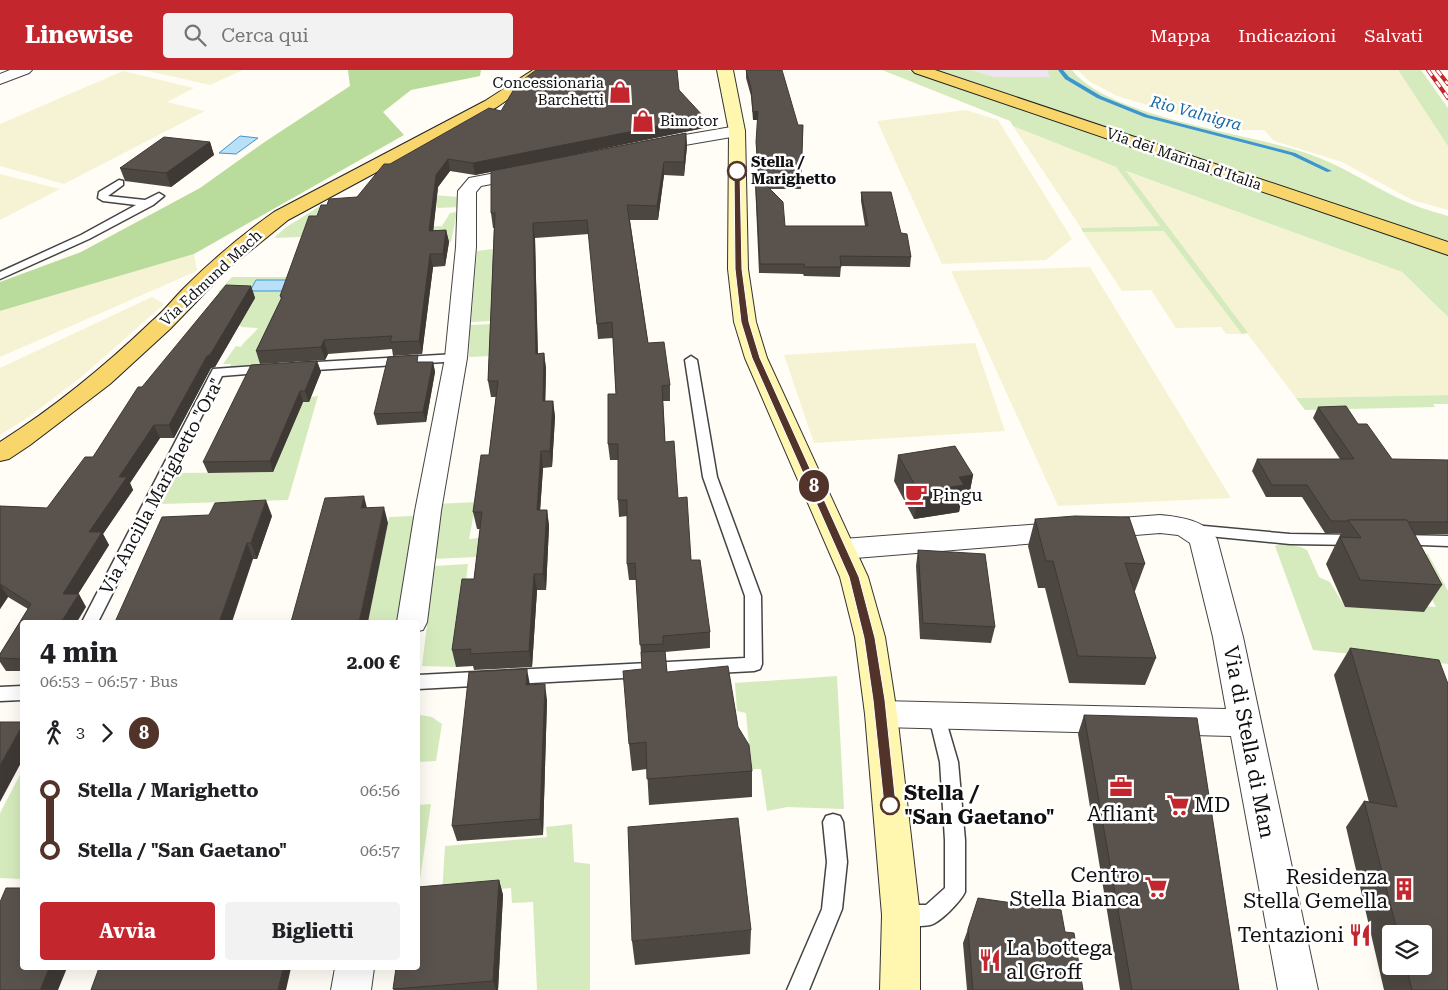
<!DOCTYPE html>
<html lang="it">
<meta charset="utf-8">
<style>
:root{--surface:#fff;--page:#f2f2f2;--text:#202124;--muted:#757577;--accent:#c4262e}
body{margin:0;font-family:"Roboto Serif",serif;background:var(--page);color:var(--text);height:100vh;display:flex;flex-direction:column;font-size:19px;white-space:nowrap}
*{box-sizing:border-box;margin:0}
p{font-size:16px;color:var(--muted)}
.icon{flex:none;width:28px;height:28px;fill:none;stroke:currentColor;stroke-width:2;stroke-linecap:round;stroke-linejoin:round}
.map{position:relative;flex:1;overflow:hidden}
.panel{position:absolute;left:20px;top:550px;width:400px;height:350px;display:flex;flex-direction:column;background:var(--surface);border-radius:5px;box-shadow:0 5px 20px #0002}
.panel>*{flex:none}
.badge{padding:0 10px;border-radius:16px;font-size:18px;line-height:32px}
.controls{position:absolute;left:1382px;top:855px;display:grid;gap:10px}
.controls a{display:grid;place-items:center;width:50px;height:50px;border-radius:5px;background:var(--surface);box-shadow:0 5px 20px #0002;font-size:25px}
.map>.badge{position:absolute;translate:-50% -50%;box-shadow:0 0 0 2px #fff}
.legs{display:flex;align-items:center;gap:8px;height:55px;padding:0 20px;font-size:16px}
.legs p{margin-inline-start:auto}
.summary{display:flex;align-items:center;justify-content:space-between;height:85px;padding:0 20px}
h1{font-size:28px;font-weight:700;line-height:38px}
.action{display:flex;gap:10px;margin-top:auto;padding:10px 20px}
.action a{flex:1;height:58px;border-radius:5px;background:var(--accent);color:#fff;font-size:20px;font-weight:700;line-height:58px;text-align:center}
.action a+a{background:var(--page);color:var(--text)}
ul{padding:0 20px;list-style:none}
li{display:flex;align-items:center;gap:18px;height:60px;font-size:19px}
li i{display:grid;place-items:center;width:8px;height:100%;margin:0 6px;background:currentColor}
li i::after{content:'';width:12px;height:12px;margin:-6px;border:4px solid;border-radius:50%;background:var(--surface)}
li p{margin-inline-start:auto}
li:first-child i{background:linear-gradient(#0000 50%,currentColor 0)}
li:last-child i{background:linear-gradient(currentColor 50%,#0000 0)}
header{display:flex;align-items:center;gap:30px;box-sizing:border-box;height:70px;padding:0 25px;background:var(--accent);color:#fff}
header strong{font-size:24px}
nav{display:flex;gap:28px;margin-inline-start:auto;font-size:18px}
.search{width:350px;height:45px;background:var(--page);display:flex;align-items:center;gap:12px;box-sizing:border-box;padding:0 18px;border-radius:5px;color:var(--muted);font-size:19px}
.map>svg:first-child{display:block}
.industrial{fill:#eee6ef}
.farmland{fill:#f6f3d4}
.green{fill:#d5ebbd}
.forest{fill:#b9dc9c}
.water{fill:#b9e0f7;stroke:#3f96cf}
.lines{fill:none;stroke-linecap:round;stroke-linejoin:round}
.stream{fill:#3f96cf;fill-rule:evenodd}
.lane-casing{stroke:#444;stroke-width:3}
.street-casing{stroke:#444;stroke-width:2}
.secondary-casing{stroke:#333;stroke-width:2}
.primary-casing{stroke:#222;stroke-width:2}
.lane{fill:#fff;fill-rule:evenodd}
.street{fill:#fff;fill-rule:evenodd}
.secondary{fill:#fff6b0;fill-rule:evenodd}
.primary{fill:#f9d66b;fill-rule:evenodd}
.rail-casing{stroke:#c4262e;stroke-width:4}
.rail{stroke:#fff;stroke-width:2.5;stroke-dasharray:7;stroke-linecap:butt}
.wall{fill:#4d4742;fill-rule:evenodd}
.shaded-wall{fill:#3f3936}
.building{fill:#5a524d;stroke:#3f3936}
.line-1{fill:#52332a;stroke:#fff}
.stop-1-dot{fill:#fff;stroke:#52332a;stroke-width:2.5}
.labels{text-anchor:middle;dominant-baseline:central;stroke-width:5;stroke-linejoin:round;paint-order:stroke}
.far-poi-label{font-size:15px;fill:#111;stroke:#fff;text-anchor:end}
.far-street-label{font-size:15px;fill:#111;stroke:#fff}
.far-stop-label{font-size:15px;font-weight:bold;fill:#111;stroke:#fff;text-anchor:start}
.far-water-label{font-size:16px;font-style:italic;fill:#1768a6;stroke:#fff}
.street-label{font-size:18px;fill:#111;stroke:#fff}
.poi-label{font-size:18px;fill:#111;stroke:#fff;text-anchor:start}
.near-street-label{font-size:21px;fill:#111;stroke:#fff}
.near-stop-label{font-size:21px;font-weight:bold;fill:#111;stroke:#fff;text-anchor:start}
.near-poi-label{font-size:21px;fill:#111;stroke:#fff;text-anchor:end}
</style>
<header>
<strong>Linewise</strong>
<div class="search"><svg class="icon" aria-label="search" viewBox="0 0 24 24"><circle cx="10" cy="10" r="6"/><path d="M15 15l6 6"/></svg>Cerca qui</div>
<nav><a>Mappa</a><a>Indicazioni</a><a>Salvati</a></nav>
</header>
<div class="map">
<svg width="1448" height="920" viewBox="0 0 1448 920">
<rect width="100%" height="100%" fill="#fffdf5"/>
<polygon class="industrial" points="971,0 1047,0 1051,7 995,7"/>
<g class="farmland">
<polygon points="144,0 243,0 210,15"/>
<polygon points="1078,0 1398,0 1448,76 1448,140 1412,130 1342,92 1274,71 1264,60 1230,60 1117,26 1089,11"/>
<polygon points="123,1 194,18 167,32 205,41 64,114 0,96 0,54"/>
<polygon points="966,40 998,50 1072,169 1046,190 942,194 877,51"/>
<polygon points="1013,56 1116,97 1161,156 1081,158"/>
<polygon points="1125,101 1402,202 1448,247 1448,325 1296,328"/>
<polygon points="0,104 60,119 0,150"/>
<polygon points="1164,160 1242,264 1226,264 1221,257 1176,258 1151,220 1122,221 1083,162"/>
<polygon points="194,184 197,201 0,287 0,241"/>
<polygon points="1090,197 1231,428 1058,436 951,201"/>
<polygon points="152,227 164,234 80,308 30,346 0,365 0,298"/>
<polygon points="975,273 1005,361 814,373 784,285"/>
</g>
<g class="green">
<polygon points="882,0 907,0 1448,185 1448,247 1402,202 1126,101 1248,263 1242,264 1164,161 1083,162 1081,158 1160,156 1116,97 1013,56 1010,51"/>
<path d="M935 0H971L995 7H1050L1047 0H1072C1108 47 1248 63 1306 83 1339 94 1367 113 1398 128 1414 136 1431 141 1448 146V173Z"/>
<polygon points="1398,0 1421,0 1448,38 1448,76"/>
<polygon points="433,125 459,127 459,137 438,138 436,136 401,158 442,156 450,143 457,142 451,172 369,174"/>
<polygon points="320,136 344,137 300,167 274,168 285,158"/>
<polygon points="493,179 490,251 471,252 477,181"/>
<path d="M232 207H301L259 295 230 297 231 294H223L236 276 241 277C246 269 252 266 258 258L242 257 235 252 228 224 218 222Z"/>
<polygon points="491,254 492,286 469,287 470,255"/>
<polygon points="1448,325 1448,334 1433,334 1435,337 1305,340 1296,328"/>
<polygon points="318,326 288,430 162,434 177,403 273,402 276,333 308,332 311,327"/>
<polygon points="476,432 469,469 479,468 476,487 431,489 437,434"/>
<polygon points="412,446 419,451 402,552 368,552 389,447"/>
<polygon points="1281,474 1301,477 1307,480 1319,507 1330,512 1345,537 1424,542 1421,536 1436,537 1409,487 1419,483 1428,484 1448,521 1448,594 1313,580 1275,476"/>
<polygon points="468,494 456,597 422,596 434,496"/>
<polygon points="837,606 844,739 787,737 767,741 761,699 751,699 746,643 737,641 735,613"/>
<polygon points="420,645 432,647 442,654 436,691 418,692 418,647"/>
<polygon points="22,701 22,809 0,808 0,743"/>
<polygon points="431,734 420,809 418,809 418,735"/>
<polygon points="572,754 574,792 590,794 590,920 537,920 533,832 512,833 511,818 442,825 445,776 547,767 546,757"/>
</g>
<polygon class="forest" points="348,0 481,0 480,6 411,20 383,42 404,65 194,184 0,241 0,212 81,182 200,118 266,71 350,16"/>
<g class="water">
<polygon points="240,66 258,68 236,84 219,83"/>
<polygon points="256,210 294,210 288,221 250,221"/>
</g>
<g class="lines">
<polygon class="stream" points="1058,0 1063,0 1069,7 1101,26 1148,45 1295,83 1332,101 1327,102 1291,85 1144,47 1097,28 1065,9"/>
<defs>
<g id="lane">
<polygon points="119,110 123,111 123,115 108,126 145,130 159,123 164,126 153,135 89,169 0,209 0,202 81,165 136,135 103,131 98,128 99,122"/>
<polygon points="456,284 460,285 462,288 460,291 300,301 294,297 300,293"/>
<polygon points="691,286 697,290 717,407 761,526 762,594 760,599 754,601 418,619 418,605 745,588 745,526 703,407 685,290"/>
<polygon points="269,295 275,299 273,302 222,306 98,552 82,552 213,299"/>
<polygon points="1193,455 1290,464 1358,465 1363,466 1366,470 1363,474 1358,475 1290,474 1188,464 1186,460 1188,456"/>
<polygon points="1399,465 1448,466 1448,476 1394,474 1391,470 1394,466"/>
<polygon points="22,616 22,630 0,631 0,617"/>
<path d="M928 638 934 640 946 651 958 692 965 770V822C961 831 940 853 930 855 919 857 904 856 894 852L891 845 894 838 901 835H926L945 818V770L940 692 932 659 919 645 922 640Z"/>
<polygon points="833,744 840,746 843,752 847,792 842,839 809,920 787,920 822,839 827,792 823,752 826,746"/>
</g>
<g id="street">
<polygon points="10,0 32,0 29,3 0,14 0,4"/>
<polygon points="737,56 743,57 745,61 743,65 650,81 644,80 641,76 644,72 650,71"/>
<polygon points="527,97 533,98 536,102 533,106 481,116 476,122 476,177 467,288 441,441 427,552 423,560 418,561 418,552 397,552 415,441 445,288 456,177 458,121 469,108"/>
<path d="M1160 445C1181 447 1205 450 1217 469L1243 567 1318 920H1278L1231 666 881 657 870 653 865 644 870 635 881 631 1226 639 1213 567 1190 473 1178 465 1160 463 843 489 833 486 829 479 833 472 843 469Z"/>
<polygon points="335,898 374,898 371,920 331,920"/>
</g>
<polygon id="secondary" points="717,0 733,0 745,61 748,199 756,252 767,288 868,507 885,567 897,644 920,845 920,920 880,920 882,845 865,644 855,567 840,507 745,288 734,252 728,199 729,61"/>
<g id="primary">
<path d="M533 0H551L497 37 288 150 229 198 170 259 110 314 30 375 9 389 0 391V372C55 337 105 296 152 251 164 241 173 229 184 218 212 190 242 165 274 142L485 31Z"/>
<polygon points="912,0 935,0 1448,172 1448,185 915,3"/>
</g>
</defs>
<use href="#lane" class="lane-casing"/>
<use href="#street" class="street-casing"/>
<use href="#secondary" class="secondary-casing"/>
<use href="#primary" class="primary-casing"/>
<use href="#lane" class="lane"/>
<use href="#street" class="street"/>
<use href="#secondary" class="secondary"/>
<use href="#primary" class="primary"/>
<defs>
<g id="rail">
<polyline points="1428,0 1448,28"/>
<polyline points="1437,0 1448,14"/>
</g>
</defs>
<use href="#rail" class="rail-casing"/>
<use href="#rail" class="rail"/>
</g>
<g class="wall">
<polygon points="746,0 798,55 803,55 801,119 770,119 785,156 865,156 861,131 861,122 901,163 911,187 910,197 841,196 840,207 804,206 803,204 759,203 755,112 755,103 758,106 756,80 758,50 753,50 751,26 746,8"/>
<polygon points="679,20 704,58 546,90 686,63 687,76 684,106 664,105 658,150 630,150 648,273 670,315 670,331 663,331 665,372 691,490 710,562 710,578 665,582 667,602 738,657 752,701 752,727 649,735 647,699 632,701 629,674 642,599 636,510 629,510 627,494 627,446 619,447 618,430 618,390 610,390 608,374 616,324 613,268 598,269 589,164 535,168 538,284 544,283 546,299 545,331 553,331 555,347 552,397 543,398 540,440 547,440 549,456 546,520 537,520 532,597 474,600 473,596 456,597 452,580 474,509 480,459 477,459 473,442 489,385 496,327 491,327 488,311 494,158 493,158 491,143 491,102 475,105 450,101 438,117 433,160 446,160 449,172 445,196 433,197 422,284 393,286 392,279 328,284 325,290 260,294 256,281 281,229 280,226 317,146 327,135 357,127 390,94 501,41"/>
<polygon points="210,72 214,85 171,117 125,111 120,98"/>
<polygon points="251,216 255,228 215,297 211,298 174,368 160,368 130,413 133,420 103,464 109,475 78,524 86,537 22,552 22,601 6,601 0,592 0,584 28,539 8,527 0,539 0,436 47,438 93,387 142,317"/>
<polygon points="317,291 321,302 309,332 303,332 273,402 208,403 203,392"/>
<polygon points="420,292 433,292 435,302 426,352 377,355 374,344"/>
<polygon points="1318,337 1358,354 1392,389 1448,390 1448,464 1414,464 1442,515 1424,542 1345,537 1326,494 1341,463 1325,463 1302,427 1266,427 1252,401 1257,389 1340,389 1313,348"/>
<polygon points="898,385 973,405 968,431 961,432 959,442 914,449 894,411"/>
<polygon points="272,446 257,489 253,489 115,552"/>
<polygon points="1035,449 1145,494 1135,521 1134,521 1156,588 1145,615 1069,613 1045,518 1038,518 1028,476"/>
<polygon points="918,480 995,557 991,573 920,569 916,496"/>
<path d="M1350 578 1448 614V920H1384L1346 757 1364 731 1369 732 1334 605ZM1391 864H1424V896H1391Z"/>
<polygon points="547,630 543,765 457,771 452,756"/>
<polygon points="1084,645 1239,920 1120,920 1078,664"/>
<polygon points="499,810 503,825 498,920 394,920 393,919"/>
<polygon points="968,859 1065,862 1083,920 967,920 963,873"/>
<polygon points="751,860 750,884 635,895 632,871"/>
</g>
<g class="shaded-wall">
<polygon points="758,41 758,50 753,50 753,42"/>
<polygon points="704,47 704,58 475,105 473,93"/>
<polygon points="686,63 687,76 684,106 684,92"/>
<polygon points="210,72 214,85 171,117 166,103"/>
<polygon points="448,89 450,101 438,117 432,173 429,161 436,105"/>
<polygon points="664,92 664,105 658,150 657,136"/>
<polygon points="533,153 535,168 538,300 536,284"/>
<polygon points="446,160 449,172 445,196 443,184"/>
<polygon points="430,184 433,197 422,284 419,271"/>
<polygon points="251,216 255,228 215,297 211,298 174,368 169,355 207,286"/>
<polygon points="324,270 328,284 325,290 321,277"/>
<polygon points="544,283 546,299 545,347 543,331"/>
<polygon points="317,291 321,302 309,332 305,321"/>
<polygon points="433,292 435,302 426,352 423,342"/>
<polygon points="300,321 303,332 273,402 270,391"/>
<polygon points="553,331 555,347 552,397 550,381"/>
<polygon points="154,355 160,368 130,413 133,420 103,464 109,475 70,537 63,524 89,462 119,407"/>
<polygon points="541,381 543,398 539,457 537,440"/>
<polygon points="973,405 968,431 961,432 959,442 914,449 919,422 959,407"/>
<polygon points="364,426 368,442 361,438"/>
<polygon points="266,430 272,446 257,489 251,473"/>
<polygon points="384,437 388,453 368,552 359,552"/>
<polygon points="547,440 549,456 546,520 543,504"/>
<polygon points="247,473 253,489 232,552 219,552"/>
<polygon points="534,504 537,520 532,597 529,581"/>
<polygon points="0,514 8,527 0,539"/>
<polygon points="79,524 86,537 77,552 61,552"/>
<polygon points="527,599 530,615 526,615"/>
<polygon points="545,614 547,630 543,765 540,749"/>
<polygon points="22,656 22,691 0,732 0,695"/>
<polygon points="499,810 503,825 498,920 496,920 493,911"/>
<polygon points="49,898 67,898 58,920 40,920"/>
<polygon points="283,898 291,898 286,920 278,920"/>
</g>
<g class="building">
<polygon points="536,0 677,0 679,20 704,47 473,93 448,89 436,105 429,161 446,160 443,184 430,184 419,271 390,272 392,266 324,270 321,277 256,281 282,227 280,226 309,146 317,146 321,135 327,135 329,129 357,127 384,94 390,94 489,38 501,41 517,14"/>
<polygon points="746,0 782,0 798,55 803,55 801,110 761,110 783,132 785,156 868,156 861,122 891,122 901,163 907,164 911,187 840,186 841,197 804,197 804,194 760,194 755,103 759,108 756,72 758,41 753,42 751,18"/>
<polygon points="686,63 684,92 664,92 657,136 627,135 648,273 664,272 670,315 662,316 665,372 674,371 678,428 687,427 691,490 700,490 710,562 663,566 663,574 640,575 635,493 627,494 627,430 618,430 618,374 608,374 608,324 616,324 612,252 597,254 587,150 533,153 536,284 544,283 543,331 553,331 550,381 541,381 537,440 547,440 543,504 534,504 529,581 470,584 471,579 452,580 462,509 474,509 482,442 473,442 481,385 489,385 498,311 488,311 495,143 491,143 491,101"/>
<polygon points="164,67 210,72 166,103 120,98"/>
<polygon points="226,215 251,216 210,285 207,286 169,355 154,355 119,407 127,407 89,462 102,462 63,524 79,524 61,552 22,552 22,589 0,588 0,584 31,534 0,514 0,436 47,438 85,387 93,387 138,317 142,317"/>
<polygon points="418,285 417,292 433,292 423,342 374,344 388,287"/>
<polygon points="317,291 305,321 300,321 270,391 203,392 251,295"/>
<polygon points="1346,336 1358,354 1367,354 1392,389 1448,390 1448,452 1407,452 1407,450 1348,450 1348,451 1331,451 1307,415 1272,415 1257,389 1354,389 1318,337"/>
<polygon points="955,376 973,405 959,407 964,415 919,422 898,385"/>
<polygon points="364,426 361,438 384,437 359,552 291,552 325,428"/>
<polygon points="266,430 251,473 247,473 219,552 115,552 162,447 209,445 215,433"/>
<polygon points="1075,446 1129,447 1145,494 1125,493 1156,588 1078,586 1053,491 1046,491 1035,449"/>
<polygon points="1348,450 1407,450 1442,515 1360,510 1340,467 1361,468"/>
<polygon points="918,480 985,484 995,557 923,553"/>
<polygon points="1350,578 1439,590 1448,614 1448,920 1412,920 1406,896 1424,896 1424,864 1398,864 1364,731 1397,737"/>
<polygon points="665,581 667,602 728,596 738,657 749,675 752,701 647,709 646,672 629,674 623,601 642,599 641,582"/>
<polygon points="527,599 526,615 545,614 540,749 452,756 469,602"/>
<polygon points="1084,645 1197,648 1239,920 1132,920"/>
<polygon points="0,652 22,652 22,656 0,695"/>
<polygon points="738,748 751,860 632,871 628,757"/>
<polygon points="499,810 493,911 393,919 396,898 418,898 418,817"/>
<polygon points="6,818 22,818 22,898 49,898 40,920 0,920 0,832"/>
<polygon points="978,828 1061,840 1065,862 1074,863 1083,920 973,920 968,859"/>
<polygon points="99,898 283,898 278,920 91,920"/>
</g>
<polygon class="line-1" points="737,99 740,101 742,199 749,252 760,288 859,507 875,568 885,630 896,735 895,739 890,740 886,739 884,735 873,630 864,568 849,507 752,288 741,252 735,199 734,101"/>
<defs>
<symbol id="shop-bare" viewBox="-9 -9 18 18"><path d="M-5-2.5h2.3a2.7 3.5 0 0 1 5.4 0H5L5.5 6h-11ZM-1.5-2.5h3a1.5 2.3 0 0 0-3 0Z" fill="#c4262e" stroke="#fff" stroke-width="2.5" paint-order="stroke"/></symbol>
<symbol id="cafe-bare" viewBox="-9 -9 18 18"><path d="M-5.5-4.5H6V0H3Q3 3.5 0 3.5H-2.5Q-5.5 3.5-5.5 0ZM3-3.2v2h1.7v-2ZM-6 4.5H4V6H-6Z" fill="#c4262e" stroke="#fff" stroke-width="2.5" paint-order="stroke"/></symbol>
<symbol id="office-bare" viewBox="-9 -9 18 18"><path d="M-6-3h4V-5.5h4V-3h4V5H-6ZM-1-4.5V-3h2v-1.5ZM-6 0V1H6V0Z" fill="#c4262e" stroke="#fff" stroke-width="2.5" paint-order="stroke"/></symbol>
<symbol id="supermarket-bare" viewBox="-9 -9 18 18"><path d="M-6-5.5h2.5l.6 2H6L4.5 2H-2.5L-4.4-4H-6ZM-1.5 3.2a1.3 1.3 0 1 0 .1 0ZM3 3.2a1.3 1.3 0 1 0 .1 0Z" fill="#c4262e" stroke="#fff" stroke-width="2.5" paint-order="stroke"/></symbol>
<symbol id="building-bare" viewBox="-9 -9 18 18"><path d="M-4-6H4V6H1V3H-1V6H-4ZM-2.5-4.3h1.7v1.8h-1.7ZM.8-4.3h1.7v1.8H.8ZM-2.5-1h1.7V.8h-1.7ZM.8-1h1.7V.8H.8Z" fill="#c4262e" stroke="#fff" stroke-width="2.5" paint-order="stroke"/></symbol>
<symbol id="restaurant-bare" viewBox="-9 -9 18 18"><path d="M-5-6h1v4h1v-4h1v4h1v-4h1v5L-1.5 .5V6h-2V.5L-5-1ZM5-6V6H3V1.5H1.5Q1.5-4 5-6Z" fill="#c4262e" stroke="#fff" stroke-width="2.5" paint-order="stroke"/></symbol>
</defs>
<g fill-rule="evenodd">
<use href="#shop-bare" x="604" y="6" width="32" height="32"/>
<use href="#shop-bare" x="627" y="35" width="32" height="32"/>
<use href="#cafe-bare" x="900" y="408" width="32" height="32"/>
<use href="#office-bare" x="1105" y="701" width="32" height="32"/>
<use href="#supermarket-bare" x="1162" y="719" width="32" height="32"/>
<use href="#supermarket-bare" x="1140" y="801" width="32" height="32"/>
<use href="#building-bare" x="1388" y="803" width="32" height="32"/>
<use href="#restaurant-bare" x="1344" y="849" width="32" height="32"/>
<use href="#restaurant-bare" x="974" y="874" width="32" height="32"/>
</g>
<g class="stop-1-dot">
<circle cx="737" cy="101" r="9"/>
<circle cx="890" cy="735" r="9"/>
</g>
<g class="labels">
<g class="far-poi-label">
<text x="604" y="13">Concessionaria<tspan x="604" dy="17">Barchetti</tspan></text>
<text x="660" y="51" text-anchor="start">Bimotor</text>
</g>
<g class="far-street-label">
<text transform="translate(1184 89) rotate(19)">Via dei Marinai d'Italia</text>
<text transform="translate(211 208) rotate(-43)">Via Edmund Mach</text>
</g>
<g class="far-stop-label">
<text x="751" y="92">Stella /<tspan x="751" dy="17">Marighetto</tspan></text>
</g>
<g class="far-water-label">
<text transform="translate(1196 43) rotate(15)">Rio Valnigra</text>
</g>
<g class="street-label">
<text transform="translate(161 416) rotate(-62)">Via Ancilla Marighetto "Ora"</text>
</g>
<g class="poi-label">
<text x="932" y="424">Pingu</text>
</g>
<g class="near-street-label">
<text transform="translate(1249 672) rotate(79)">Via di Stella di Man</text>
</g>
<g class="near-stop-label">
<text x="904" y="723">Stella /<tspan x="904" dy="24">"San Gaetano"</tspan></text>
</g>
<g class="near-poi-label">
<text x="1194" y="735" text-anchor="start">MD</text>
<text x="1121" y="744" text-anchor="middle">Afliant</text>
<text x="1140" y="805">Centro<tspan x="1140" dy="24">Stella Bianca</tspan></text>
<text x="1388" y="807">Residenza<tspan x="1388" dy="24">Stella Gemella</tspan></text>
<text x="1344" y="865">Tentazioni</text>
<text x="1006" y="878" text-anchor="start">La bottega<tspan x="1006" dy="24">al Groff</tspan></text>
</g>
</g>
</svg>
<div class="controls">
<a><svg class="icon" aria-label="layers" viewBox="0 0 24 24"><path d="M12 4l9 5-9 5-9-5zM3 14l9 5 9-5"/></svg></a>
</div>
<b class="badge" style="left:814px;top:416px;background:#52332a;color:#fff">8</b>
<section class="panel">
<div class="summary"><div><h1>4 min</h1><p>06:53 – 06:57 · Bus</p></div><b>2.00 €</b></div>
<div class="legs"><svg class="icon" aria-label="walk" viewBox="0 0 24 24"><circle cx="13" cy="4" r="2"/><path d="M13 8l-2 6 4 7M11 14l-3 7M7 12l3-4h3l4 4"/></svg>3<svg class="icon" aria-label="forward" viewBox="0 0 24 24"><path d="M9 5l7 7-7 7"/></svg><b class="badge" style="background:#52332a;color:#fff">8</b></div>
<ul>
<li><i style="color:#52332a"></i><b>Stella / Marighetto</b><p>06:56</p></li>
<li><i style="color:#52332a"></i><b>Stella / &quot;San Gaetano&quot;</b><p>06:57</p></li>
</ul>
<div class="action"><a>Avvia</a><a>Biglietti</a></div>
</section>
</div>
